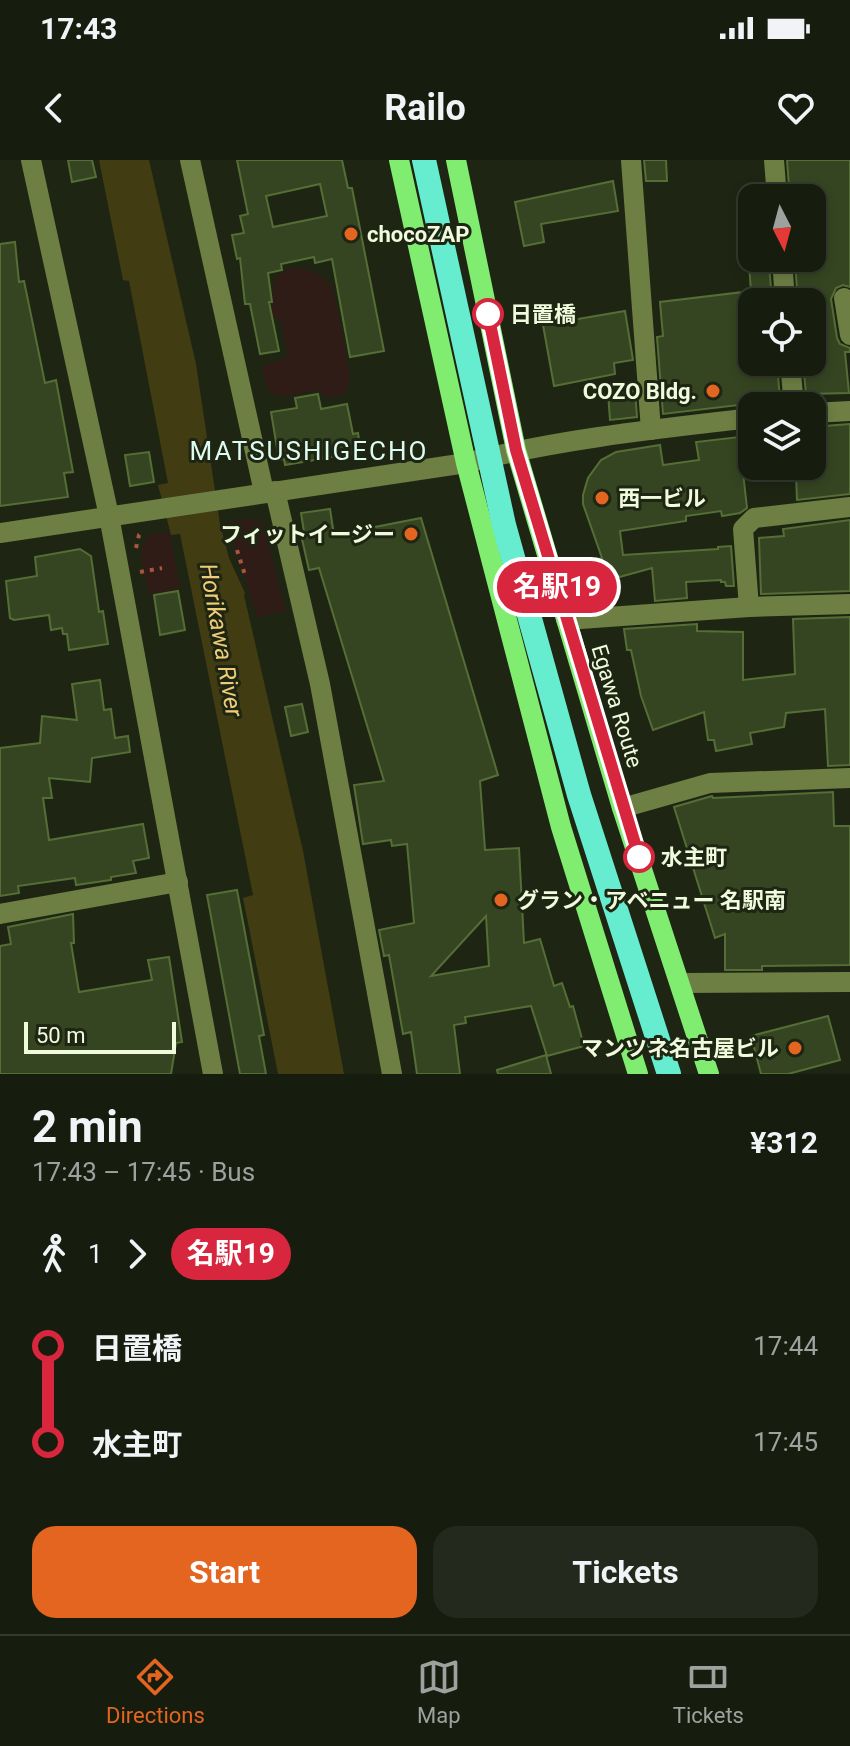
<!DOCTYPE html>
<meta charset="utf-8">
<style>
:root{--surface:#161c0e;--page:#23291c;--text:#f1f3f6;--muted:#9ea19e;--line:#353a2e;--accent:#e36520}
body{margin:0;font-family:Roboto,"Noto Sans JP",sans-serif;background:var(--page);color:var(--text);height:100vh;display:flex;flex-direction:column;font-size:30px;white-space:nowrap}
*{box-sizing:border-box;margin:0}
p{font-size:26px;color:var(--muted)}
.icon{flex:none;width:44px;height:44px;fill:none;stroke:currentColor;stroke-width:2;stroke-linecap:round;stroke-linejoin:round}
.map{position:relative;height:914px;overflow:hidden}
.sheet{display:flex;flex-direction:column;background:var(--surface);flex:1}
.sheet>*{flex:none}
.badge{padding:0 16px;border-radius:26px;font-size:28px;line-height:52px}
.needle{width:52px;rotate:174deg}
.tools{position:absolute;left:738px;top:24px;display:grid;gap:16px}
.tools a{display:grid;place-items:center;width:88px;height:88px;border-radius:16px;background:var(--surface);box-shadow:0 4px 12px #0003,0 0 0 2px var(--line);font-size:40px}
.scale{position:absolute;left:24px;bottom:20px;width:152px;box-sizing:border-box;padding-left:8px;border:4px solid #f0fbdd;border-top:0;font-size:22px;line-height:28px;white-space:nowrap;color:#f0fbdd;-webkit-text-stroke:6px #1e2613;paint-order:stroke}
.map>.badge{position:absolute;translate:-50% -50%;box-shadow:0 0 0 4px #fff}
.legs{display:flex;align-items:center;gap:12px;height:88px;padding:0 32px;font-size:26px}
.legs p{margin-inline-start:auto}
.summary{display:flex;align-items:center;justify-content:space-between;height:136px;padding:0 32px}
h1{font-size:44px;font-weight:700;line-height:60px}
.button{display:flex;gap:16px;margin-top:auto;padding:16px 32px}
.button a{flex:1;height:92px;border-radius:24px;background:var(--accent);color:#fff;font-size:32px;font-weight:700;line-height:92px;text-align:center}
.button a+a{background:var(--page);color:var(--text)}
ul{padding:0 32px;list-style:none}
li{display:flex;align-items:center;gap:28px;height:96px;font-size:30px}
li i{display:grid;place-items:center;width:12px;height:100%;margin:0 10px;background:currentColor}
li i::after{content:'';width:20px;height:20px;margin:-10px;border:6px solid;border-radius:50%;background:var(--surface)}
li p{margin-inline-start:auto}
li:first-child i{background:linear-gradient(#0000 50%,currentColor 0)}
li:last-child i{background:linear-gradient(currentColor 50%,#0000 0)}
.status{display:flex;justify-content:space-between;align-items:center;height:56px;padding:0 40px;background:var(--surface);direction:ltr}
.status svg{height:22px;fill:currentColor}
header{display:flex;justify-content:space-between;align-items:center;height:104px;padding:0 32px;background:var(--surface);font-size:36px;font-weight:700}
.dock{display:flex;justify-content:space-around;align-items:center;height:112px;border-top:2px solid var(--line);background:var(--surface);font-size:22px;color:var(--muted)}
.dock a{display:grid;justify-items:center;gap:4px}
.dock .active{color:var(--accent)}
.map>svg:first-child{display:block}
.green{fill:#301c17}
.water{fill:#413c11}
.building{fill:#354521;stroke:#556e36;stroke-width:2;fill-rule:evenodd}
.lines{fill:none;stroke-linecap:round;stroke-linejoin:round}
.path{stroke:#ac543f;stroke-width:4;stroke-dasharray:4 6;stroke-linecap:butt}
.minor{stroke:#6e7f44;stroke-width:20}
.major{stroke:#80ed71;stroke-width:20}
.highway-bridge{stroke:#66ecce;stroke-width:24}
.line-1-casing{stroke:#fff;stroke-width:18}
.line-1{stroke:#d7263d;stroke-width:12}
.poi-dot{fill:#e36520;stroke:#1e2613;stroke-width:3}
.stop-1-dot{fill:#fff;stroke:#d7263d;stroke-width:4}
.labels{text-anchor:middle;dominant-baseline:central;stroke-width:6;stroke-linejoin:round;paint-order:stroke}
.poi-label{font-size:22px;font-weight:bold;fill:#f0fbdd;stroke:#1e2613;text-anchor:start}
.stop-label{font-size:22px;font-weight:bold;fill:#f0fbdd;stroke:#1e2613;text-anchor:start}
.street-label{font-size:22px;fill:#f0fbdd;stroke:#1e2613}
.water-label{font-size:24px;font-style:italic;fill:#ec7;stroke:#1e2613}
.quarter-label{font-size:26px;letter-spacing:2px;fill:#defbf0;stroke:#1e2613}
</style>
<div class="status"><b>17:43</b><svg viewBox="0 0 49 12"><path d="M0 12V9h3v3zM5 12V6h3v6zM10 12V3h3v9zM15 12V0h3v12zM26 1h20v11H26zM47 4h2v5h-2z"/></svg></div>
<header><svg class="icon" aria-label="back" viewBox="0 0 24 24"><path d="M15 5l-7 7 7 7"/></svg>Railo<svg class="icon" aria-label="heart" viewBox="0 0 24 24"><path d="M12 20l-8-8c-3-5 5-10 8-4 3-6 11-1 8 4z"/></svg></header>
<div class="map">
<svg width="850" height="914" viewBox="0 0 850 914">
<rect width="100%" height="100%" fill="#1e2613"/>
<g class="green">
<path d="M290 108C305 108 319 111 329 124 337 134 349 207 350 222L346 233C324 243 332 237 315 230 299 233 274 245 266 225 263 217 262 213 264 205L285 199 287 194 281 161 273 157 259 156 260 145 272 144 275 116Z"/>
<polygon points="239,360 259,360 264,365 285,451 257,457 227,363"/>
<polygon points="170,371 180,429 149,434 140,391 150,374"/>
</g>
<polygon class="water" points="99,0 149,0 196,204 220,364 229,398 245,433 244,435 303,691 344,914 278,914 243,738 253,735 180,374 171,375 158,325 168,323 129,121 123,120"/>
<g class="building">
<polygon points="68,0 92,0 96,17 72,22"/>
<path d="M237 0H342L348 28H352L384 191 350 197 332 99 315 103 314 97 281 104 282 110 268 113 272 142H269L279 191 260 194 250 144H245L240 98 237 99 232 75 244 73 240 56 248 54ZM320 24 327 56 273 67 266 36Z"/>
<polygon points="644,0 666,0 667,21 646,21"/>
<polygon points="787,0 850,0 850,127 843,125 836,128 831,139 837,178 840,184 850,188 850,192 845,192 849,233 806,234 803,202 812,202 812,142 798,142 795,102 812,100 812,38 796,38 795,27 789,27"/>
<polygon points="613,21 618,51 541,64 544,82 524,86 515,42"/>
<polygon points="15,82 19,122 24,121 45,223 56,220 73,312 64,313 68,337 0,346 0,84"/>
<polygon points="769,103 772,142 752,142 752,202 777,202 780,240 663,254 657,177 663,176 660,142 751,131 749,105"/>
<polygon points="625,151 633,200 614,203 615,214 554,226 543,165"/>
<polygon points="635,231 637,257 610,260 608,233"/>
<polygon points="318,234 321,249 347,244 353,274 358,273 361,292 285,305 284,299 279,300 271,252 297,248 295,238"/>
<polygon points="850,264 850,334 797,340 796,316 812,315 812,267"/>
<polygon points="739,277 747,348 740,353 722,356 721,351 686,356 686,361 620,371 623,395 718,389 718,387 731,386 734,426 726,426 725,422 721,422 721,420 686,422 687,438 655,441 652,408 605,421 598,399 602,398 583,344 583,335 588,318 601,300 616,292 660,285 663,305 699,300 696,282"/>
<polygon points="149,292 154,322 130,326 125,295"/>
<path d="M330 349 334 375 421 358 498 615 480 621 485 690 519 688 524 783 540 779 554 826 562 823 570 847 573 846 584 886 547 896 531 846 465 857 466 863 454 865 460 914H417L411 872 403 874 389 795 384 796 379 770 414 763 407 684 392 686 391 680 363 684 354 625 384 621 319 408 309 410 302 379 305 378 301 353ZM486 756 489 806 431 816Z"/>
<polygon points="850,360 850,431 761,434 759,378 784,376 783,369"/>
<polygon points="80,389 91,396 99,452 103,451 108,484 69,490 67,474 63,474 62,468 51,470 49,455 14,460 10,458 6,421 37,416 35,397"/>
<polygon points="178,431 185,470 160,475 154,435"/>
<polygon points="850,457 850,605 828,606 825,549 786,553 784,567 750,573 752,584 716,591 714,580 708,580 704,552 653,570 641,536 631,490 627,490 624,469 697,464 697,471 743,472 743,520 795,514 793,459"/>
<polygon points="100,520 104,550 111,549 115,578 128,576 130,592 92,598 90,622 49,618 52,638 43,638 49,680 143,664 149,698 133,701 136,713 111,717 111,720 76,725 75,718 18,726 19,733 0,736 0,588 40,583 42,556 77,560 72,524"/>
<polygon points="302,544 308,572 291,576 285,547"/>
<polygon points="833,632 834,666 850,666 850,805 762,806 762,810 725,810 725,774 715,778 674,647 712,636 713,638"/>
<polygon points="237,730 264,875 259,876 266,914 240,914 207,735"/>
<polygon points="73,754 74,783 71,783 79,832 152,820 148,800 169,797 182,882 176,883 171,914 0,914 0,786 11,784 8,767"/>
<polygon points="828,856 840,900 788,914 761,914 751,876"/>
<polygon points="546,895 551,914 498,914 497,910"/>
</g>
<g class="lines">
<g class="path">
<polyline points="136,388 139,375 143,371"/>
<polyline points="237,390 246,418"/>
<polyline points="140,412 162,408"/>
</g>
<g class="minor">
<polyline points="31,0 109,356 213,914"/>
<polyline points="190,0 264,332"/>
<polyline points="631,0 651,270"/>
<polyline points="774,0 777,38"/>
<polyline points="782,98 785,142"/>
<polyline points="844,138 850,175"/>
<polyline points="790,202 794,246"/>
<polyline points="812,253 850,251"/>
<polyline points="275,331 320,524 392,914"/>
<path d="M0 373 466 303C560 279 656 269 752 258"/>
<polyline points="749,447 743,369 754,358 850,347"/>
<polyline points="566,460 749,447 850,444"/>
<polyline points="622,648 710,623 850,618"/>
<polyline points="0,754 178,722"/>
<polyline points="681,823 850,822"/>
</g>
<g class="major">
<polyline points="399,0 466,303 561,667 638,914"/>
<polyline points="456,0 516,290 622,648 709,914"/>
</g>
<polyline class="highway-bridge" points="424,0 504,365 579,635 669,914"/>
</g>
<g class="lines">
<defs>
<polyline id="line-1" points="488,154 516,290 639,697"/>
</defs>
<use href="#line-1" class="line-1-casing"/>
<use href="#line-1" class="line-1"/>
</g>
<g class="poi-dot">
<circle cx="351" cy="74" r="8"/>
<circle cx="713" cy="231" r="8"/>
<circle cx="602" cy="338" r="8"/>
<circle cx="411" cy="374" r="8"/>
<circle cx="501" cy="740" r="8"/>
<circle cx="795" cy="888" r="8"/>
</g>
<g class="stop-1-dot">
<circle cx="488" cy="154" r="14"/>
<circle cx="639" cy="697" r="14"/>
</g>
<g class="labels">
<g class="poi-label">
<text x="367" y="74">chocoZAP</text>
<text x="697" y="231" text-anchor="end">COZO Bldg.</text>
<text x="618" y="338">西一ビル</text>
<text x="395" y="374" text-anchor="end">フィットイージー</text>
<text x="517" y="740">グラン・アベニュー 名駅南</text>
<text x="779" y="888" text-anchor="end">マンツネ名古屋ビル</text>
</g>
<g class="stop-label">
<text x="510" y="154">日置橋</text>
<text x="661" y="697">水主町</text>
</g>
<g class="street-label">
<text transform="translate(617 546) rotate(73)">Egawa Route</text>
</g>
<g class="water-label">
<text transform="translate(221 480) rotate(80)">Horikawa River</text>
</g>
<g class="quarter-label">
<text x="309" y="291">MATSUSHIGECHO</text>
</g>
</g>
</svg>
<div class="tools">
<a><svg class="needle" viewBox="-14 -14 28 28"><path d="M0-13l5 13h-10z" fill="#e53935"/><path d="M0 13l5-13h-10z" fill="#9ea19e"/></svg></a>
<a><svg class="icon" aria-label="locate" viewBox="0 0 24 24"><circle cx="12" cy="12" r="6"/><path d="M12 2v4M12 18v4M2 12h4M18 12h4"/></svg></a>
<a><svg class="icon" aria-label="layers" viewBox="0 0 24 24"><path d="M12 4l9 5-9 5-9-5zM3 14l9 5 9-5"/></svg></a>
</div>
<div class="scale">50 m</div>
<b class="badge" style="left:557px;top:427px;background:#d7263d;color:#fff">名駅19</b>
</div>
<section class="sheet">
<div class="summary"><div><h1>2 min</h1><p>17:43 – 17:45 · Bus</p></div><b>¥312</b></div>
<div class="legs"><svg class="icon" aria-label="walk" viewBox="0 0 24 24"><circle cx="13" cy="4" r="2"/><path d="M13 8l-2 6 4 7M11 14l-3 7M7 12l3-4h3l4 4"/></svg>1<svg class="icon" aria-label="forward" viewBox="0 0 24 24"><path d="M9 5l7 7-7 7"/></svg><b class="badge" style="background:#d7263d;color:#fff">名駅19</b></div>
<ul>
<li><i style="color:#d7263d"></i><b>日置橋</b><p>17:44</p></li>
<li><i style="color:#d7263d"></i><b>水主町</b><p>17:45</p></li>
</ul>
<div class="button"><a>Start</a><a>Tickets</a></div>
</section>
<nav class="dock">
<a class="active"><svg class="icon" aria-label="directions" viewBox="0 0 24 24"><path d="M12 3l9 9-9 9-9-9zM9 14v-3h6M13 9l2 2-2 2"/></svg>Directions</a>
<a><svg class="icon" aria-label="map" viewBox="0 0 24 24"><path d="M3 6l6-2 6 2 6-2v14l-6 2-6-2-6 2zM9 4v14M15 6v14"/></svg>Map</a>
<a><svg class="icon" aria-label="tickets" viewBox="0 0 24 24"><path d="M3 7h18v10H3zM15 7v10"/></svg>Tickets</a>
</nav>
